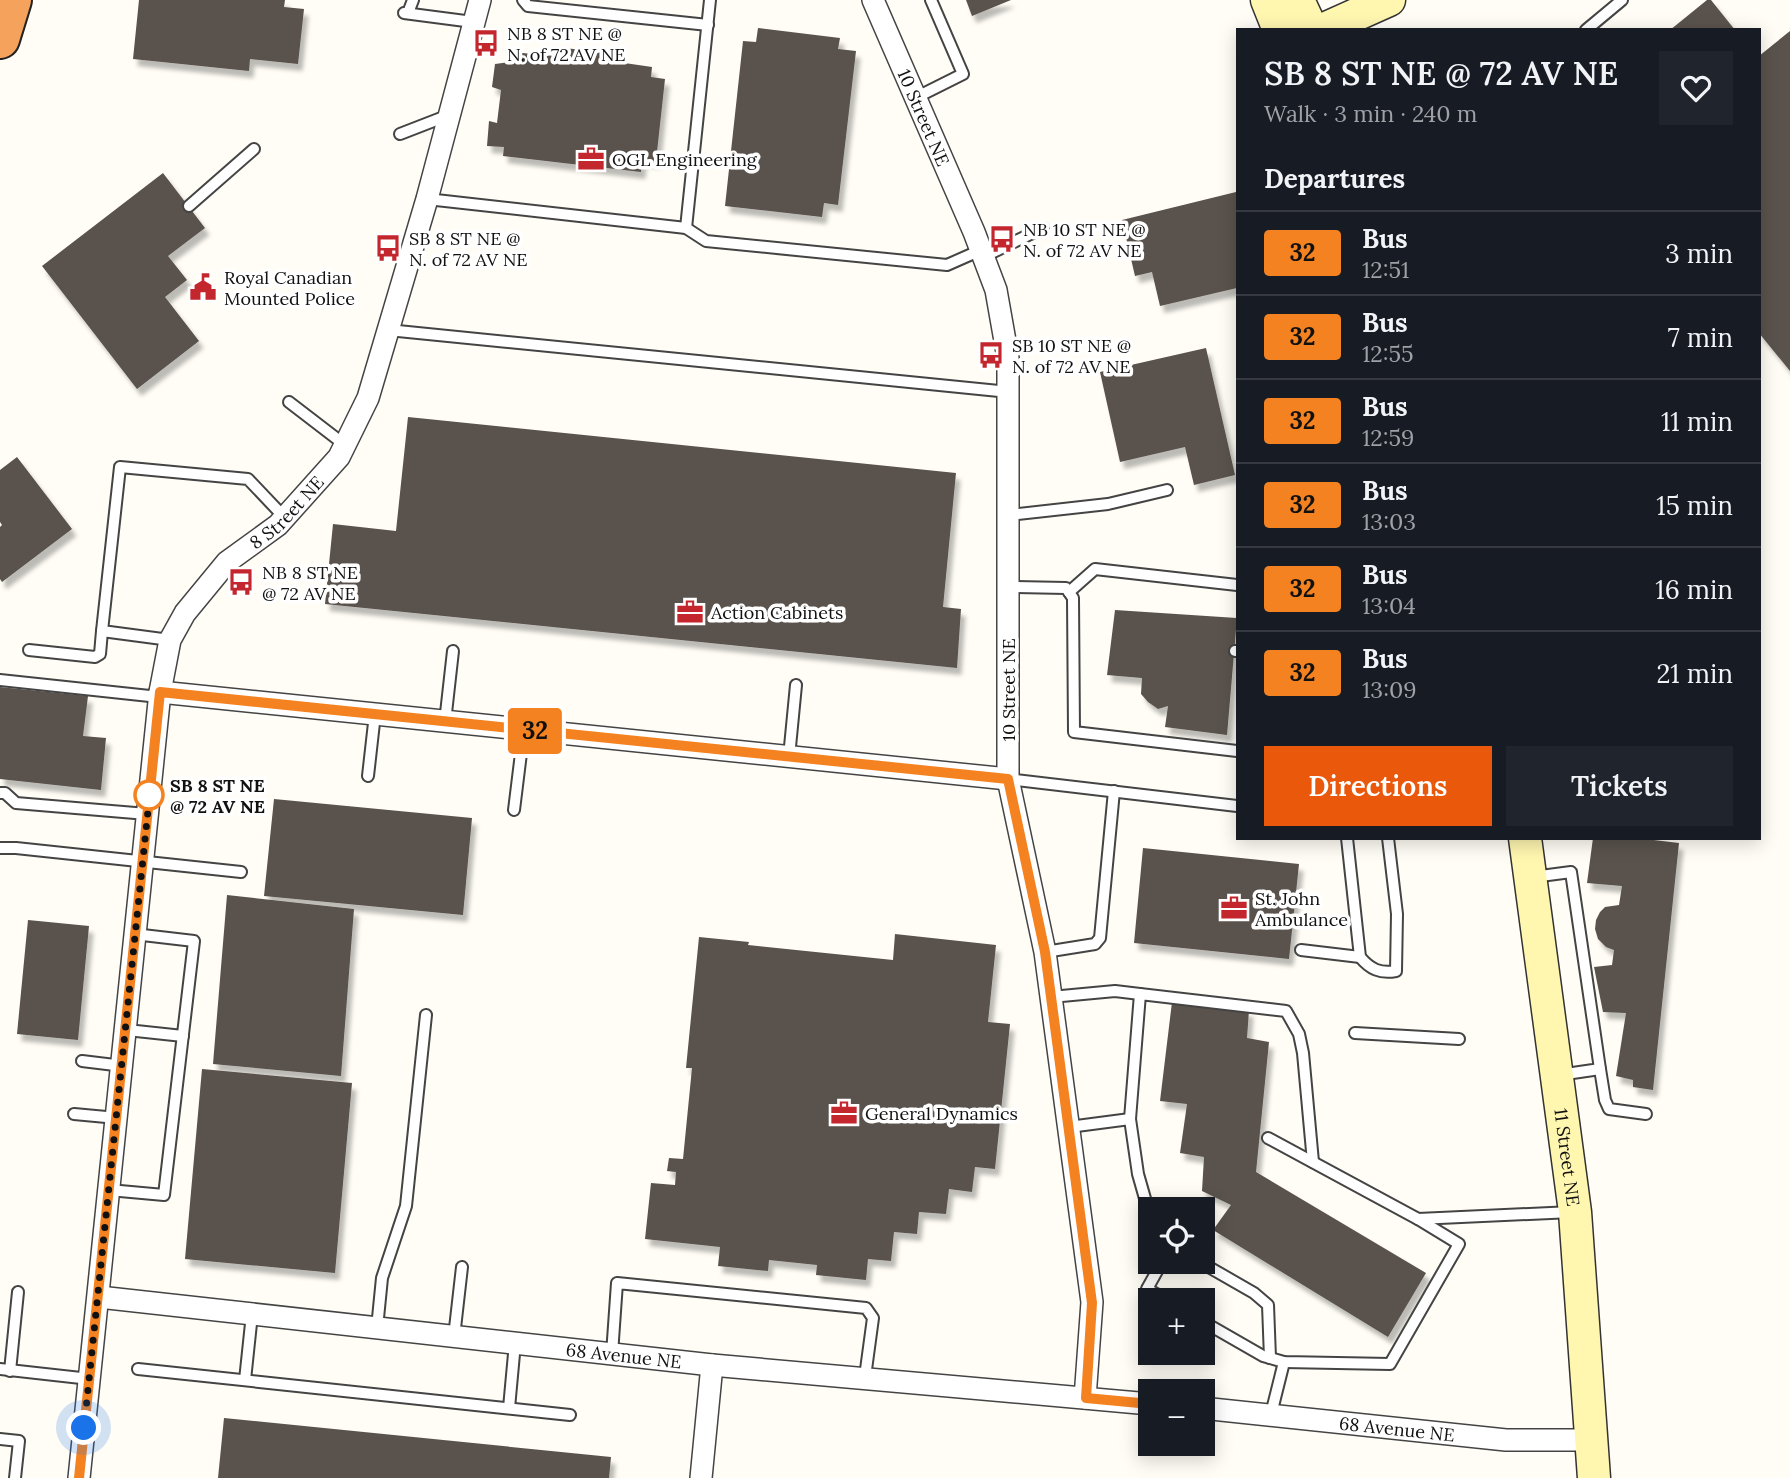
<!DOCTYPE html>
<meta charset="utf-8">
<style>
:root{--surface:#171b24;--page:#20242c;--text:#f1f3f6;--muted:#9ea1a6;--line:#363941;--accent:#ea580c}
body{margin:0;font-family:Lora,serif;background:var(--page);color:var(--text);height:100vh;display:flex;flex-direction:column;font-size:26px;white-space:nowrap}
*{box-sizing:border-box;margin:0}
p{font-size:23px;color:var(--muted)}
.icon{flex:none;width:38px;height:38px;fill:none;stroke:currentColor;stroke-width:2;stroke-linecap:round;stroke-linejoin:round}
.map{position:relative;flex:1;overflow:hidden}
.drawer{position:absolute;left:1236px;top:28px;width:525px;height:812px;display:flex;flex-direction:column;background:var(--surface);border-radius:0px;box-shadow:0 4px 18px #0003}
.drawer>*{flex:none}
.badge{padding:0 14px;border-radius:5px;font-size:24px;line-height:46px}
.controls{position:absolute;left:1138px;top:1197px;display:grid;gap:14px}
.controls a{display:grid;place-items:center;width:77px;height:77px;border-radius:0px;background:var(--surface);box-shadow:0 4px 18px #0003;font-size:35px}
.you{position:absolute;width:35px;height:35px;margin:-18px;border:5px solid #fff;border-radius:50%;background:#1a73e8;box-shadow:0 0 0 10px #1a73e833}
.map>.badge{position:absolute;translate:-50% -50%;box-shadow:0 0 0 4px #fff}
h2{padding:0 28px;font-size:26px;line-height:63px}
.round{display:grid;place-items:center;flex:none;width:74px;height:74px;border-radius:0px;background:var(--page)}
.summary{display:flex;align-items:center;justify-content:space-between;height:119px;padding:0 28px}
h1{font-size:33px;font-weight:600;line-height:52px}
.primary-button{display:flex;gap:14px;margin-top:auto;padding:14px 28px}
.primary-button a{flex:1;height:80px;border-radius:0px;background:var(--accent);color:#fff;font-size:28px;font-weight:600;line-height:80px;text-align:center}
.primary-button a+a{background:var(--page);color:var(--text)}
ul{padding:0;list-style:none}
li{display:flex;align-items:center;gap:21px;height:84px;padding:0 28px;border-top:2px solid var(--line)}
li div{flex:1}
li b{display:block;font-size:26px}
li em{font-style:normal}
li .badge{min-width:77px;font-weight:700;text-align:center}
.map>svg:first-child{display:block}
.building{fill:#5a524d;filter:url(#shadow)}
.lines{fill:none;stroke-linecap:round;stroke-linejoin:round}
.lane-casing{stroke:#444;stroke-width:14}
.street-casing{stroke:#444;stroke-width:24}
.secondary-casing{stroke:#333;stroke-width:35}
.highway-casing{stroke:#222;stroke-width:42}
.lane{stroke:#fff;stroke-width:10}
.street{stroke:#fff;stroke-width:21}
.secondary{stroke:#fff6b0;stroke-width:32}
.highway{stroke:#f5a25d;stroke-width:38}
.line-casing{stroke:#fff;stroke-width:16}
.line{stroke:#f58220;stroke-width:10}
.walk{stroke:#111;stroke-width:7;stroke-dasharray:0 12.6}
.stop-dot{fill:#fff;stroke:#f58220;stroke-width:3.5}
.labels{text-anchor:middle;dominant-baseline:central;stroke-width:7;stroke-linejoin:round;paint-order:stroke}
.poi-label{font-size:18px;fill:#111;stroke:#fff;text-anchor:start}
.street-label{font-size:18px;fill:#111;stroke:#fff}
.stop-label{font-size:18px;font-weight:bold;fill:#111;stroke:#fff;text-anchor:start}
</style>
<div class="map">
<svg width="1790" height="1478" viewBox="0 0 1790 1478">
<defs>
<filter id="shadow"><feDropShadow dx="4.5" dy="7" stdDeviation="2" flood-color="#0004"/></filter>
</defs>
<rect width="100%" height="100%" fill="#fffdf5"/>
<g class="building">
<polygon points="139,0 285,0 284,7 304,9 298,64 250,59 249,71 133,59"/>
<polygon points="966,0 1011,0 972,16"/>
<polygon points="1707,0 1711,0 1735,30 1670,30"/>
<polygon points="758,28 840,38 838,49 856,51 838,205 824,203 822,217 725,206 743,41 756,42"/>
<polygon points="1790,31 1790,371 1759,333 1759,56"/>
<polygon points="564,48 601,52 604,60 652,67 651,77 665,79 656,161 642,160 641,172 503,156 504,147 487,146 489,121 497,123 501,90 492,87 495,64 510,62 512,52 554,56"/>
<polygon points="163,173 205,228 168,256 187,280 165,297 199,341 137,389 42,266"/>
<polygon points="1236,192 1237,288 1160,306 1152,272 1135,276 1122,220"/>
<polygon points="1206,348 1235,475 1194,485 1185,447 1120,462 1100,372"/>
<polygon points="408,417 956,473 943,607 961,609 957,668 325,604 333,524 396,531"/>
<polygon points="17,457 72,529 2,582 0,579 0,527 2,525 0,522 0,470"/>
<polygon points="1115,610 1237,618 1227,735 1165,727 1168,706 1158,709 1148,702 1141,694 1142,678 1107,675"/>
<polygon points="0,687 88,696 83,736 106,738 101,790 0,779"/>
<polygon points="274,799 472,818 463,915 264,896"/>
<polygon points="1593,838 1637,838 1679,843 1653,1090 1633,1087 1633,1080 1616,1076 1626,1013 1603,1012 1594,967 1612,965 1614,950 1606,947 1598,939 1595,929 1596,920 1600,912 1605,907 1619,905 1622,886 1587,883"/>
<polygon points="1143,848 1299,864 1289,959 1134,943"/>
<polygon points="227,895 354,909 341,1076 213,1064"/>
<polygon points="28,920 89,926 78,1040 17,1034"/>
<polygon points="895,934 996,945 988,1022 1010,1024 995,1169 975,1167 972,1192 949,1189 946,1214 919,1212 917,1234 894,1232 891,1261 868,1259 866,1280 816,1275 817,1265 769,1260 768,1271 718,1266 720,1247 645,1239 651,1183 675,1185 676,1172 667,1171 669,1158 683,1159 692,1068 686,1068 699,937 749,942 748,945 893,960"/>
<polygon points="1172,1002 1249,1010 1247,1038 1269,1042 1256,1172 1426,1273 1388,1337 1213,1230 1231,1205 1202,1191 1204,1157 1180,1153 1187,1104 1160,1101"/>
<polygon points="202,1069 352,1083 335,1273 185,1259"/>
<polygon points="224,1418 611,1457 609,1478 218,1478"/>
</g>
<g class="lines">
<defs>
<g id="lane">
<polyline points="523,0 528,6 708,25"/>
<polyline points="404,13 473,22"/>
<polyline points="408,13 413,0"/>
<polyline points="1586,30 1622,0"/>
<polyline points="915,98 963,74 931,0"/>
<polyline points="400,134 449,115"/>
<polyline points="427,199 686,228 706,241 947,265 981,250"/>
<polyline points="189,206 254,149"/>
<polyline points="686,228 710,0"/>
<polyline points="983,257 1043,228"/>
<polyline points="388,330 1009,392"/>
<polyline points="289,402 345,445"/>
<polyline points="1009,515 1108,504 1167,490"/>
<polyline points="1009,587 1066,588 1073,598 1074,732 1237,751"/>
<polyline points="1069,592 1095,569 1237,585"/>
<polyline points="170,640 102,631 120,467 248,479 285,518"/>
<polyline points="29,650 95,657 100,654 102,631"/>
<polyline points="1235,651 1237,651"/>
<polyline points="0,680 159,697"/>
<polyline points="445,722 453,651"/>
<polyline points="789,757 796,685"/>
<polyline points="368,776 375,714"/>
<polyline points="1008,779 1237,806"/>
<polyline points="0,793 5,793 16,803 147,814"/>
<polyline points="514,810 524,729"/>
<path d="M1347 838 1360 957C1370 969 1380 974 1396 971L1397 914 1388 838"/>
<polyline points="0,848 16,848 241,872"/>
<polyline points="1533,877 1571,872 1600,1069 1559,1075"/>
<polyline points="1301,950 1360,957"/>
<polyline points="1045,952 1095,944 1100,938 1114,791"/>
<polyline points="1051,997 1115,991 1140,994"/>
<polyline points="127,1030 183,1036"/>
<polyline points="1355,1033 1459,1039"/>
<polyline points="82,1061 123,1066"/>
<polyline points="1600,1069 1605,1100 1609,1109 1646,1114"/>
<polyline points="74,1114 117,1118"/>
<polyline points="1069,1127 1130,1119"/>
<polyline points="1268,1138 1418,1219 1572,1212"/>
<polyline points="109,1190 164,1195 194,941 134,934"/>
<polyline points="1150,1216 1138,1174 1130,1119 1140,994 1286,1011 1299,1034 1303,1053 1313,1162"/>
<polyline points="1162,1262 1147,1289 1167,1300"/>
<polyline points="1200,1262 1254,1293 1268,1305 1270,1358"/>
<polyline points="1202,1321 1263,1356 1284,1362 1390,1364 1459,1244 1418,1219"/>
<polyline points="377,1328 382,1278 406,1206 426,1015"/>
<polyline points="454,1337 462,1267"/>
<polyline points="612,1354 617,1283 866,1308 873,1318 865,1377"/>
<polyline points="0,1369 90,1379"/>
<polyline points="138,1369 570,1415"/>
<polyline points="10,1371 18,1292"/>
<polyline points="245,1380 252,1314"/>
<polyline points="509,1408 515,1343"/>
<polyline points="1271,1414 1284,1362"/>
<polyline points="0,1439 19,1441 15,1478"/>
</g>
<g id="street">
<path id="s1" d="M873 0 974 232 996 290 1008 358V779L1045 952 1092 1302 1085 1398"/>
<polyline points="160,692 1008,779"/>
<path id="s2" d="M99 1297 712 1365 1150 1404"/>
<path id="s3" d="M1202 1408 1506 1440H1592"/>
<path id="s4" d="M79 1478 160 692 170 640 185 613 227 562 278 525 339 457 368 398 427 199 480 0"/>
<polyline points="701,1478 712,1365"/>
</g>
<g id="secondary">
<polyline points="1267,0 1279,30"/>
<polyline points="1298,0 1312,30"/>
<polyline points="1322,30 1389,0"/>
<path id="s5" d="M1525 838 1575 1212 1594 1478"/>
</g>
<polyline id="highway" points="0,39 12,0"/>
</defs>
<use href="#lane" class="lane-casing"/>
<use href="#street" class="street-casing"/>
<use href="#secondary" class="secondary-casing"/>
<use href="#highway" class="highway-casing"/>
<use href="#lane" class="lane"/>
<use href="#street" class="street"/>
<use href="#secondary" class="secondary"/>
<use href="#highway" class="highway"/>
</g>
<g class="lines">
<defs>
<polyline id="line" points="79,1478 160,692 1008,779 1045,952 1092,1303 1086,1398 1150,1404"/>
</defs>
<use href="#line" class="line-casing"/>
<use href="#line" class="line"/>
<polyline class="walk" points="84,1428 150,791 149,795"/>
</g>
<defs>
<symbol id="bus-bare" viewBox="-9 -9 18 18"><path d="M-5-6H5V4H4V6H2V4H-2V6H-4V4H-5ZM-3.5-4V0h7V-4ZM-3.5 1.2v1.5H-2V1.2ZM2 1.2v1.5H3.5V1.2Z" fill="#c4262e" stroke="#fff" stroke-width="2.5" paint-order="stroke"/></symbol>
<symbol id="office-bare" viewBox="-9 -9 18 18"><path d="M-6-3h4V-5.5h4V-3h4V5H-6ZM-1-4.5V-3h2v-1.5ZM-6 0V1H6V0Z" fill="#c4262e" stroke="#fff" stroke-width="2.5" paint-order="stroke"/></symbol>
<symbol id="civic-bare" viewBox="-9 -9 18 18"><path d="M-.6-6.5H3V-4.5H.6V-3L4-1V1h2V6H-6V1h2V-1L-.6-3ZM-1.2 2.5V6h2.4V2.5Z" fill="#c4262e" stroke="#fff" stroke-width="2.5" paint-order="stroke"/></symbol>
</defs>
<g fill-rule="evenodd">
<use href="#bus-bare" x="467" y="24" width="38" height="38"/>
<use href="#office-bare" x="572" y="140" width="38" height="38"/>
<use href="#bus-bare" x="983" y="220" width="38" height="38"/>
<use href="#bus-bare" x="369" y="229" width="38" height="38"/>
<use href="#civic-bare" x="184" y="268" width="38" height="38"/>
<use href="#bus-bare" x="972" y="336" width="38" height="38"/>
<use href="#bus-bare" x="222" y="563" width="38" height="38"/>
<use href="#office-bare" x="671" y="593" width="38" height="38"/>
<use href="#office-bare" x="1215" y="889" width="38" height="38"/>
<use href="#office-bare" x="825" y="1094" width="38" height="38"/>
</g>
<circle class="stop-dot" cx="149" cy="795" r="14"/>
<g class="labels">
<g class="poi-label">
<text x="507" y="33">NB 8 ST NE @<tspan x="507" dy="21">N. of 72 AV NE</tspan></text>
<text x="612" y="159">OGL Engineering</text>
<text x="1023" y="229">NB 10 ST NE @<tspan x="1023" dy="21">N. of 72 AV NE</tspan></text>
<text x="409" y="238">SB 8 ST NE @<tspan x="409" dy="21">N. of 72 AV NE</tspan></text>
<text x="224" y="277">Royal Canadian<tspan x="224" dy="21">Mounted Police</tspan></text>
<text x="1012" y="345">SB 10 ST NE @<tspan x="1012" dy="21">N. of 72 AV NE</tspan></text>
<text x="262" y="572">NB 8 ST NE<tspan x="262" dy="21">@ 72 AV NE</tspan></text>
<text x="711" y="612">Action Cabinets</text>
<text x="1255" y="898">St. John<tspan x="1255" dy="21">Ambulance</tspan></text>
<text x="865" y="1113">General Dynamics</text>
</g>
<g class="street-label">
<text stroke="none"><textPath href="#s1" startOffset="128">10 Street NE</textPath></text>
<text stroke="none"><textPath href="#s4" startOffset="1018">8 Street NE</textPath></text>
<text transform="translate(1008 690) rotate(-90)">10 Street NE</text>
<text stroke="none"><textPath href="#s5" startOffset="322">11 Street NE</textPath></text>
<text stroke="none"><textPath href="#s2" startOffset="528">68 Avenue NE</textPath></text>
<text stroke="none"><textPath href="#s3" startOffset="196">68 Avenue NE</textPath></text>
</g>
<g class="stop-label">
<text x="170" y="785">SB 8 ST NE<tspan x="170" dy="21">@ 72 AV NE</tspan></text>
</g>
</g>
</svg>
<div class="controls">
<a><svg class="icon" aria-label="locate" viewBox="0 0 24 24"><circle cx="12" cy="12" r="6"/><path d="M12 2v4M12 18v4M2 12h4M18 12h4"/></svg></a>
<a>+</a>
<a>−</a>
</div>
<div class="you" style="left:84px;top:1428px"></div>
<b class="badge" style="left:535px;top:731px;background:#f58220;color:#111">32</b>
<section class="drawer">
<div class="summary"><div><h1>SB 8 ST NE @ 72 AV NE</h1><p>Walk · 3 min · 240 m</p></div><a class="round"><svg class="icon" aria-label="heart" viewBox="0 0 24 24"><path d="M12 20l-8-8c-3-5 5-10 8-4 3-6 11-1 8 4z"/></svg></a></div>
<h2>Departures</h2>
<ul>
<li><span class="badge" style="background:#f58220;color:#111">32</span><div><b>Bus</b><p>12:51</p></div><em>3 min</em></li>
<li><span class="badge" style="background:#f58220;color:#111">32</span><div><b>Bus</b><p>12:55</p></div><em>7 min</em></li>
<li><span class="badge" style="background:#f58220;color:#111">32</span><div><b>Bus</b><p>12:59</p></div><em>11 min</em></li>
<li><span class="badge" style="background:#f58220;color:#111">32</span><div><b>Bus</b><p>13:03</p></div><em>15 min</em></li>
<li><span class="badge" style="background:#f58220;color:#111">32</span><div><b>Bus</b><p>13:04</p></div><em>16 min</em></li>
<li><span class="badge" style="background:#f58220;color:#111">32</span><div><b>Bus</b><p>13:09</p></div><em>21 min</em></li>
</ul>
<div class="primary-button"><a>Directions</a><a>Tickets</a></div>
</section>
</div>
